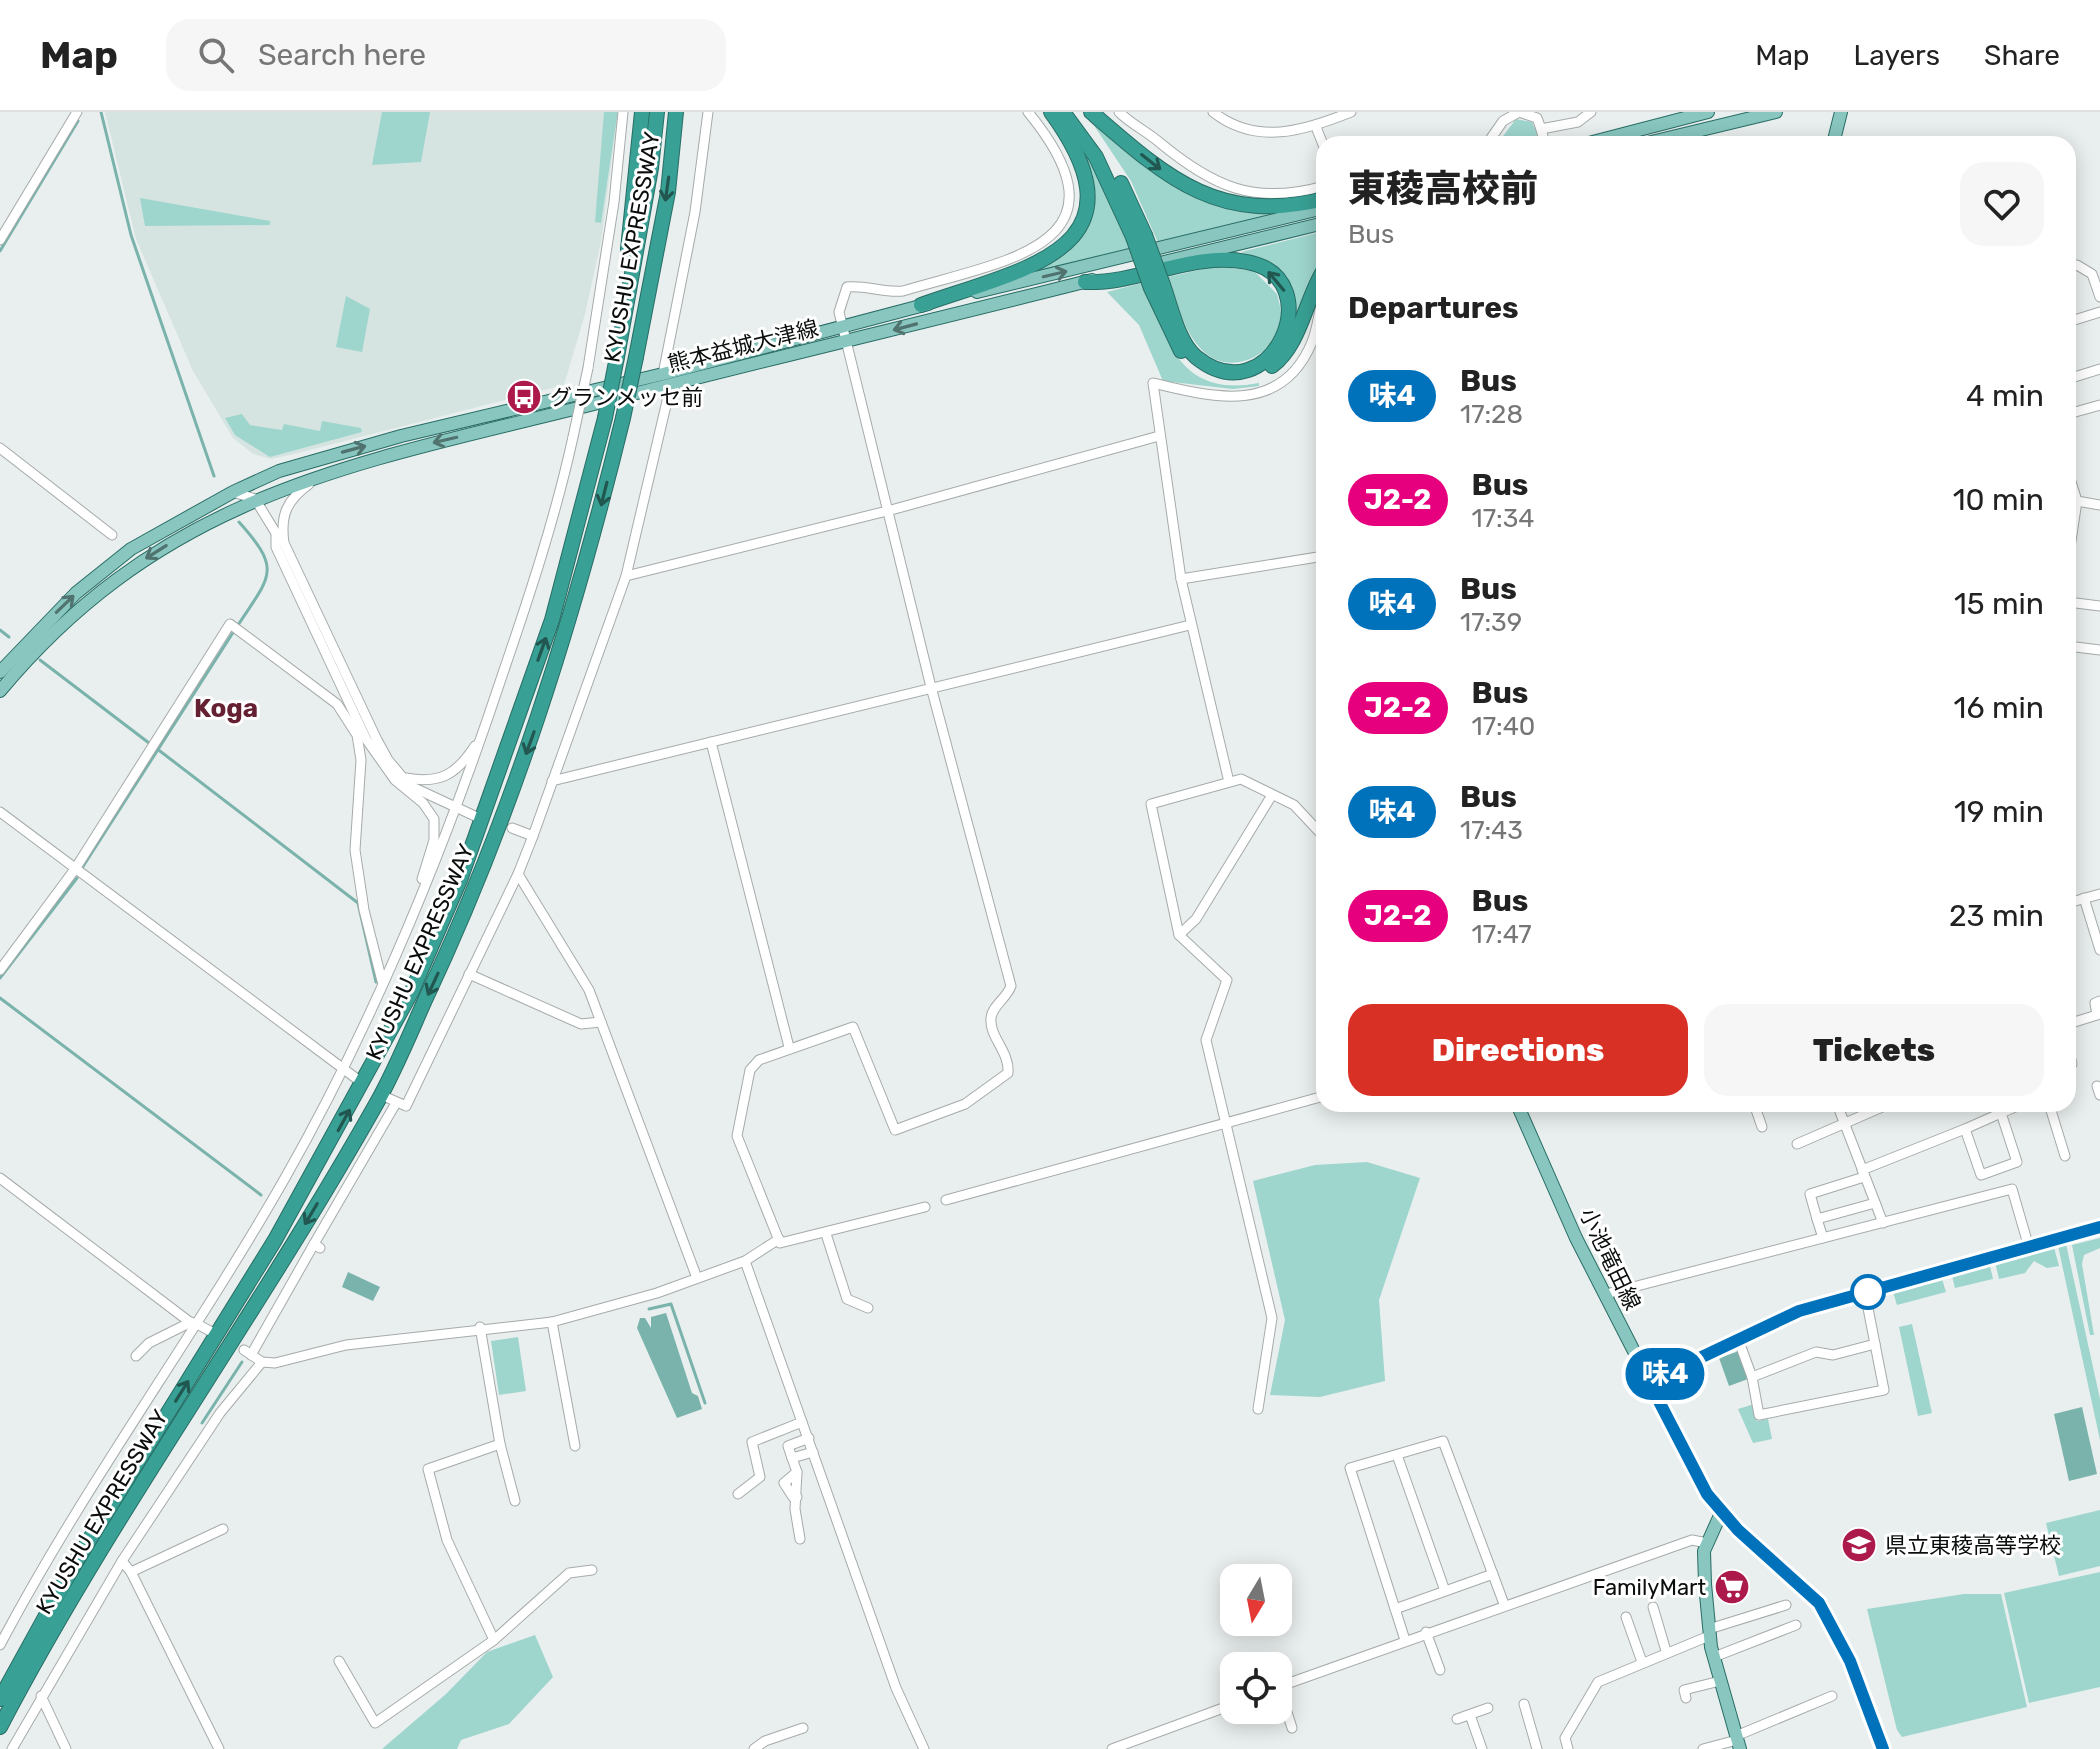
<!DOCTYPE html>
<meta charset="utf-8">
<style>
:root{--surface:#fff;--page:#f6f6f6;--text:#222;--muted:#767676;--line:#e0e0e0;--accent:#d93025}
body{margin:0;font-family:Rubik,"Noto Sans JP",sans-serif;background:var(--page);color:var(--text);height:100vh;display:flex;flex-direction:column;font-size:30px;white-space:nowrap}
*{box-sizing:border-box;margin:0}
p{font-size:26px;color:var(--muted)}
.icon{flex:none;width:44px;height:44px;fill:none;stroke:currentColor;stroke-width:2;stroke-linecap:round;stroke-linejoin:round}
.map{position:relative;flex:1;overflow:hidden}
.drawer{position:absolute;left:1316px;top:24px;width:760px;height:976px;display:flex;flex-direction:column;background:var(--surface);border-radius:24px;box-shadow:0 4px 20px #0003}
.drawer>*{flex:none}
.badge{padding:0 16px;border-radius:26px;font-size:28px;line-height:52px}
.needle{width:52px;rotate:190deg}
.fabs{position:absolute;left:1220px;top:1452px;display:grid;gap:16px}
.fabs a{display:grid;place-items:center;width:72px;height:72px;border-radius:16px;background:var(--surface);box-shadow:0 4px 20px #0003;font-size:40px}
.map>.badge{position:absolute;translate:-50% -50%;box-shadow:0 0 0 4px #fff}
h2{padding:0 32px;font-size:30px;line-height:72px}
.round{display:grid;place-items:center;flex:none;width:84px;height:84px;border-radius:24px;background:var(--page)}
.overview{display:flex;align-items:center;justify-content:space-between;height:136px;padding:0 32px}
h1{font-size:38px;font-weight:800;line-height:60px}
.button{display:flex;gap:16px;margin-top:auto;padding:16px 32px}
.button a{flex:1;height:92px;border-radius:24px;background:var(--accent);color:#fff;font-size:32px;font-weight:800;line-height:92px;text-align:center}
.button a+a{background:var(--page);color:var(--text)}
ul{padding:0;list-style:none}
li{display:flex;align-items:center;gap:24px;height:104px;padding:0 32px}
li div{flex:1}
li b{display:block;font-size:30px}
li em{font-style:normal}
li .badge{min-width:88px;font-weight:700;text-align:center}
header{display:flex;align-items:center;gap:48px;box-sizing:border-box;height:112px;padding:0 40px;background:var(--surface);border-bottom:2px solid var(--line)}
header strong{font-size:38px}
nav{display:flex;gap:44px;margin-inline-start:auto;font-size:28px}
.search{width:560px;height:72px;background:var(--page);display:flex;align-items:center;gap:20px;box-sizing:border-box;padding:0 28px;border-radius:24px;color:var(--muted);font-size:30px}
.map>svg:first-child{display:block}
.built{fill:#d5e4e1}
.green{fill:#9ed5cd}
.water{fill:#79b3ab}
.lines{fill:none;stroke-linecap:round;stroke-linejoin:round}
.stream{stroke:#79b3ab;stroke-width:3}
.minor-casing{stroke:#a5abaa;stroke-width:11}
.major-casing{stroke:#286d65;stroke-width:14}
.highway-casing{stroke:#286d65;stroke-width:16}
.minor{stroke:#fff;stroke-width:9}
.major{stroke:#88c6bf;stroke-width:12}
.highway{stroke:#38a094;stroke-width:14}
.minor-bridge-casing{stroke:#a5abaa;stroke-width:11;stroke-linecap:butt}
.highway-bridge-casing{stroke:#286d65;stroke-width:16;stroke-linecap:butt}
.minor-bridge{stroke:#fff;stroke-width:9}
.highway-bridge{stroke:#38a094;stroke-width:14}
.oneway{stroke:#225650}
.oneway2{stroke:#50736f}
.line-casing{stroke:#fff;stroke-width:18}
.line{stroke:#0072bc;stroke-width:12}
.stop-dot{fill:#fff;stroke:#0072bc;stroke-width:4}
.labels{text-anchor:middle;dominant-baseline:central;stroke-width:6;stroke-linejoin:round;paint-order:stroke}
.street-label{font-size:22px;fill:#0b0d0d;stroke:#fff}
.poi-label{font-size:22px;fill:#0b0d0d;stroke:#fff;text-anchor:start}
.quarter-label{font-size:26px;font-weight:bold;fill:#652031;stroke:#fff}
</style>
<header>
<strong>Map</strong>
<div class="search"><svg class="icon" aria-label="search" viewBox="0 0 24 24"><circle cx="10" cy="10" r="6"/><path d="M15 15l6 6"/></svg>Search here</div>
<nav><a>Map</a><a>Layers</a><a>Share</a></nav>
</header>
<div class="map">
<svg width="2100" height="1637" viewBox="0 0 2100 1637">
<rect width="100%" height="100%" fill="#e9efee"/>
<polygon class="built" points="105,0 618,0 601,130 585,202 564,273 290,343 271,347 253,342 233,326 193,259 136,127"/>
<g class="green">
<polygon points="382,0 430,0 421,50 372,53"/>
<polygon points="604,0 617,0 617,5 601,111 595,110"/>
<polygon points="1085,0 1196,85 1234,98 1278,103 1159,133 1131,69"/>
<polygon points="1516,7 1532,10 1538,24 1497,32"/>
<path d="M1082 37 1093 47 1137 139 1020 165C1076 132 1118 108 1082 37Z"/>
<polygon points="140,86 270,109 270,113 145,114"/>
<polygon points="1324,119 1324,150 1294,218 1279,161 1268,151 1241,140"/>
<path d="M1216 154 1254 159 1277 182C1280 193 1284 209 1279 219 1266 248 1227 263 1202 238 1183 219 1177 189 1168 165Z"/>
<path d="M1146 170C1165 231 1182 286 1259 271V274L1233 277 1163 269 1139 213 1107 180Z"/>
<polygon points="346,184 370,197 362,240 336,235"/>
<polygon points="242,302 250,313 282,318 284,312 320,319 322,309 361,316 362,320 270,345 235,323 225,306"/>
<polygon points="1367,1050 1420,1066 1379,1188 1385,1269 1320,1285 1270,1283 1285,1208 1253,1069 1315,1053"/>
<polygon points="2100,1126 2100,1136 2084,1143 2082,1152 2094,1223 2090,1223 2072,1133"/>
<polygon points="2066,1132 2100,1287 2100,1328 2058,1134"/>
<polygon points="2054,1135 2059,1154 2047,1156 2034,1149 2025,1161 1999,1167 1995,1150"/>
<polygon points="1990,1154 1993,1167 1955,1176 1952,1164"/>
<polygon points="1942,1167 1946,1180 1897,1193 1893,1180"/>
<polygon points="1912,1212 1932,1301 1918,1304 1899,1215"/>
<polygon points="518,1225 526,1279 499,1283 491,1229"/>
<polygon points="1754,1292 1757,1309 1768,1307 1772,1327 1753,1331 1738,1297"/>
<polygon points="2100,1398 2100,1454 2059,1464 2046,1411"/>
<polygon points="2100,1460 2100,1575 2029,1591 2004,1481"/>
<polygon points="1964,1482 2001,1482 2027,1595 1902,1625 1897,1618 1867,1497"/>
<polygon points="535,1523 553,1565 509,1612 461,1628 457,1637 382,1637 446,1582 487,1540"/>
</g>
<g class="water">
<polygon points="348,1160 380,1175 373,1189 342,1175"/>
<polygon points="666,1201 692,1281 698,1284 702,1297 677,1306 637,1216 640,1206 645,1206 651,1216 651,1205"/>
<polygon points="1739,1239 1748,1267 1729,1274 1719,1246"/>
<polygon points="2082,1295 2097,1362 2069,1369 2054,1302"/>
</g>
<g class="lines">
<g class="stream">
<polyline points="101,0 131,123 214,364"/>
<polyline points="0,139 78,9"/>
<path d="M238 513C271 463 282 458 239 410"/>
<polyline points="0,518 9,525"/>
<polyline points="40,548 149,631"/>
<polyline points="156,636 358,791 376,870"/>
<polyline points="82,756 234,519"/>
<polyline points="0,866 77,766"/>
<polyline points="0,886 261,1083"/>
<polyline points="649,1197 671,1192 705,1291"/>
<polyline points="202,1311 242,1250"/>
</g>
<defs>
<g id="minor">
<path d="M1119 0C1131 12 1146 19 1159 30 1212 74 1254 94 1324 74"/>
<path d="M1213 0C1256 34 1304 19 1351 0"/>
<polyline points="1316,15 1324,35"/>
<polyline points="1541,17 1545,32"/>
<polyline points="1487,32 1503,9 1519,0 1537,6 1541,17 1578,10 1591,0"/>
<polyline points="0,128 77,0"/>
<polyline points="2068,156 2077,153 2092,162 2100,185"/>
<polyline points="2068,210 2100,200"/>
<polyline points="588,256 614,90 623,0"/>
<polyline points="663,262 695,100 708,0"/>
<polyline points="2068,267 2100,257"/>
<polyline points="2068,302 2100,293"/>
<polyline points="0,336 112,423"/>
<polyline points="2068,360 2077,389 2068,449"/>
<path d="M309 372C287 388 280 403 284 431L377 628 388 648 410 674"/>
<polyline points="233,380 255,387 279,426"/>
<polyline points="2077,389 2100,393"/>
<polyline points="276,423 276,435 366,627 395,668 423,691 434,707 434,728 422,767"/>
<polyline points="626,464 891,398 1159,324"/>
<polyline points="1181,467 1324,444"/>
<polyline points="2068,490 2100,494"/>
<polyline points="2068,534 2100,538"/>
<polyline points="711,630 789,935"/>
<path d="M406 666C440 672 456 663 475 634"/>
<polyline points="552,669 1190,513"/>
<path d="M1229 670 1181 467 1153 271C1214 286 1282 303 1312 230 1318 215 1319 197 1324 182"/>
<polyline points="406,672 477,705"/>
<polyline points="0,700 357,967"/>
<polyline points="512,716 533,724"/>
<polyline points="518,762 589,878 697,1166"/>
<polyline points="2084,786 2100,838"/>
<polyline points="2068,791 2100,782"/>
<polyline points="1179,823 1196,807 1272,683"/>
<polyline points="0,858 75,757 230,512 337,592 357,623 361,648 355,738 364,798 382,869"/>
<polyline points="469,862 581,912 601,910"/>
<polyline points="2068,912 2097,903 2095,891 2100,889"/>
<polyline points="2068,935 2072,952"/>
<polyline points="2097,974 2100,983"/>
<polyline points="388,986 406,994 518,762 533,724 626,464 671,272"/>
<polyline points="1754,992 1762,1015"/>
<polyline points="1837,992 1883,1111"/>
<polyline points="2049,992 2065,1044"/>
<polyline points="1965,1017 2001,1001 1997,992"/>
<polyline points="1797,1032 1889,992"/>
<polyline points="1862,1058 1965,1017 1981,1063 2017,1050 2001,1001 2022,992"/>
<polyline points="0,1066 195,1214"/>
<polyline points="946,1088 1324,984"/>
<path d="M925 1095 780 1131 737 1024 750 958 759 948 853 915 895 1018 965 992 1008 961C1010 940 989 925 991 906 992 894 1006 887 1011 874L931 575 839 200 847 175C867 173 883 181 903 179 1007 148 1137 133 1028 0"/>
<polyline points="1817,1107 1810,1082 1864,1065"/>
<polyline points="826,1122 847,1187 868,1196"/>
<polyline points="1823,1126 1817,1107 1875,1091"/>
<polyline points="314,1132 396,991"/>
<polyline points="745,1149 896,1576 924,1637"/>
<polyline points="1606,1182 2012,1077 2028,1132"/>
<polyline points="552,1210 575,1334"/>
<polyline points="197,1212 210,1219"/>
<polyline points="480,1215 500,1332 515,1389"/>
<polyline points="1738,1227 1752,1265 1759,1303 1884,1278 1865,1181"/>
<polyline points="244,1238 262,1250 275,1251 346,1233 552,1210 657,1181 745,1149 779,1127"/>
<polyline points="251,1243 314,1132 320,1136"/>
<polyline points="136,1244 149,1231 191,1210"/>
<polyline points="1752,1265 1816,1240 1833,1243 1875,1232"/>
<polyline points="1649,1270 1799,1199 2100,1115"/>
<polyline points="1258,1297 1272,1206 1206,928 1227,868 1179,823 1151,692 1241,667 1294,693 1324,725"/>
<polyline points="809,1326 788,1334 792,1346 813,1340"/>
<polyline points="1397,1343 1445,1479"/>
<polyline points="792,1346 797,1360 795,1397 800,1427"/>
<polyline points="797,1360 784,1371 793,1385 797,1385"/>
<polyline points="738,1382 760,1365 752,1330 802,1310"/>
<polyline points="122,1449 131,1460 219,1637"/>
<polyline points="131,1460 223,1417"/>
<polyline points="1653,1495 1666,1539"/>
<polyline points="1395,1497 1493,1462"/>
<polyline points="1626,1505 1642,1550"/>
<polyline points="1709,1517 1786,1493"/>
<polyline points="1426,1520 1440,1558"/>
<polyline points="494,1528 447,1428 428,1357 500,1332"/>
<polyline points="1405,1528 1350,1356 1443,1329 1504,1492"/>
<path d="M0 1533C85 1372 195 1224 285 1066 375 908 445 736 502 564 529 485 555 407 573 325"/>
<polyline points="1714,1545 1796,1513"/>
<polyline points="339,1549 375,1611 494,1528 569,1461 592,1458"/>
<polyline points="1278,1575 1692,1428 1707,1431"/>
<polyline points="1279,1575 1292,1616"/>
<polyline points="41,1584 66,1637"/>
<polyline points="1686,1586 1684,1578 1720,1569"/>
<polyline points="1524,1592 1537,1637"/>
<polyline points="1470,1603 1482,1637"/>
<polyline points="1457,1607 1488,1596"/>
<polyline points="1736,1624 1832,1584"/>
<polyline points="12,1637 122,1449 220,1301 262,1250"/>
<polyline points="754,1637 765,1629 803,1616"/>
<polyline points="1112,1637 1234,1592"/>
<polyline points="1568,1637 1565,1626 1598,1570 1709,1524"/>
<polyline points="1703,1637 1737,1628"/>
</g>
<g id="major">
<polyline points="1585,32 1708,0"/>
<polyline points="1643,32 1776,0"/>
<polyline points="1833,32 1841,0"/>
<polyline points="1160,151 1324,111"/>
<polyline points="977,180 1324,96"/>
<polyline points="0,560 76,481 131,437 233,380 279,359 401,324 663,262 928,192"/>
<path d="M0 579C169 376 365 350 606 289 768 247 930 209 1092 168"/>
<polyline points="1517,992 1576,1126 1707,1382 1738,1418 1819,1491 1850,1549 1883,1637"/>
<polyline points="1722,1399 1704,1439 1705,1472 1711,1535 1740,1637"/>
</g>
<g id="highway">
<polyline points="1063,0 1096,45 1133,125"/>
<path d="M1091 0C1167 66 1218 113 1324 87"/>
<polyline points="1121,71 1145,123"/>
<polyline points="628,137 642,0"/>
<path d="M1085 170C1140 172 1193 139 1247 150 1333 166 1271 306 1196 245 1178 230 1171 195 1163 173"/>
<polyline points="1151,176 1181,239"/>
<path d="M921 193C1026 156 1151 137 1051 0"/>
<polyline points="617,245 651,56 657,0"/>
<polyline points="636,245 668,80 676,0"/>
<path d="M1272 254C1301 232 1305 188 1324 158"/>
<polyline points="0,1587 75,1451 275,1128 412,879 460,768 552,508 605,306"/>
<path d="M0 1615C112 1401 256 1205 375 994 394 961 409 924 425 888 513 702 574 506 623 306"/>
</g>
</defs>
<use href="#minor" class="minor-casing"/>
<use href="#major" class="major-casing"/>
<use href="#highway" class="highway-casing"/>
<use href="#minor" class="minor"/>
<use href="#major" class="major"/>
<use href="#highway" class="highway"/>
<defs>
<polyline id="minor-bridge" points="573,325 588,256"/>
<g id="highway-bridge">
<polyline points="1145,123 1163,173"/>
<polyline points="1133,125 1151,176"/>
<polyline points="605,306 617,245"/>
<polyline points="623,306 636,245"/>
</g>
</defs>
<use href="#minor-bridge" class="minor-bridge-casing"/>
<use href="#highway-bridge" class="highway-bridge-casing"/>
<use href="#minor-bridge" class="minor-bridge"/>
<use href="#highway-bridge" class="highway-bridge"/>
</g>
<defs><path id="oneway-shaft" d="M-6 0H5M1.5-3L5.5 0L1.5 3" fill="none" stroke-width="1.6" stroke-linecap="round" stroke-linejoin="round" transform="scale(2)"/></defs>
<g class="oneway">
<use href="#oneway-shaft" transform="translate(1151 50) rotate(38)"/>
<use href="#oneway-shaft" transform="translate(667 77) rotate(98)"/>
<use href="#oneway-shaft" transform="translate(1276 169) rotate(-130)"/>
<use href="#oneway-shaft" transform="translate(604 382) rotate(104)"/>
<use href="#oneway-shaft" transform="translate(542 537) rotate(-70)"/>
<use href="#oneway-shaft" transform="translate(530 631) rotate(110)"/>
<use href="#oneway-shaft" transform="translate(433 872) rotate(115)"/>
<use href="#oneway-shaft" transform="translate(344 1008) rotate(-61)"/>
<use href="#oneway-shaft" transform="translate(311 1102) rotate(121)"/>
<use href="#oneway-shaft" transform="translate(182 1279) rotate(-58)"/>
</g>
<g class="oneway2">
<use href="#oneway-shaft" transform="translate(1055 162) rotate(-13)"/>
<use href="#oneway-shaft" transform="translate(905 215) rotate(165)"/>
<use href="#oneway-shaft" transform="translate(445 328) rotate(167)"/>
<use href="#oneway-shaft" transform="translate(354 337) rotate(-15)"/>
<use href="#oneway-shaft" transform="translate(156 440) rotate(148)"/>
<use href="#oneway-shaft" transform="translate(65 492) rotate(-44)"/>
</g>
<g class="lines">
<defs>
<polyline id="line" points="1883,1637 1850,1549 1819,1491 1738,1418 1707,1382 1649,1270 1799,1199 2100,1115"/>
</defs>
<use href="#line" class="line-casing"/>
<use href="#line" class="line"/>
</g>
<defs>
<symbol id="bus-disc" viewBox="-11 -11 22 22"><circle r="9.5" fill="#ac1a4b" stroke="#fff"/><path d="M-5-6H5V4H4V6H2V4H-2V6H-4V4H-5ZM-3.5-4V0h7V-4ZM-3.5 1.2v1.5H-2V1.2ZM2 1.2v1.5H3.5V1.2Z" fill="#fff"/></symbol>
<symbol id="school-disc" viewBox="-11 -11 22 22"><circle r="9.5" fill="#ac1a4b" stroke="#fff"/><path d="M0-5L7-2L0 1L-7-2ZM-4 1L0 2.5L4 1V4Q0 6-4 4Z" fill="#fff"/></symbol>
<symbol id="supermarket-disc" viewBox="-11 -11 22 22"><circle r="9.5" fill="#ac1a4b" stroke="#fff"/><path d="M-6-5.5h2.5l.6 2H6L4.5 2H-2.5L-4.4-4H-6ZM-1.5 3.2a1.3 1.3 0 1 0 .1 0ZM3 3.2a1.3 1.3 0 1 0 .1 0Z" fill="#fff"/></symbol>
</defs>
<g fill-rule="evenodd">
<use href="#bus-disc" x="504" y="265" width="40" height="40"/>
<use href="#school-disc" x="1839" y="1413" width="40" height="40"/>
<use href="#supermarket-disc" x="1712" y="1455" width="40" height="40"/>
</g>
<circle class="stop-dot" cx="1868" cy="1180" r="16"/>
<g class="labels">
<g class="street-label">
<text transform="translate(632 135) rotate(-80)">KYUSHU EXPRESSWAY</text>
<text transform="translate(743 234) rotate(-14)">熊本益城大津線</text>
<text transform="translate(420 840) rotate(-66)">KYUSHU EXPRESSWAY</text>
<text transform="translate(1610 1147) rotate(64)">小池竜田線</text>
<text transform="translate(102 1400) rotate(-59)">KYUSHU EXPRESSWAY</text>
</g>
<g class="poi-label">
<text x="550" y="285">グランメッセ前</text>
<text x="1885" y="1433">県立東稜高等学校</text>
<text x="1706" y="1475" text-anchor="end">FamilyMart</text>
</g>
<g class="quarter-label">
<text x="226" y="596">Koga</text>
</g>
</g>
</svg>
<div class="fabs">
<a><svg class="needle" viewBox="-14 -14 28 28"><path d="M0-13l5 13h-10z" fill="#e53935"/><path d="M0 13l5-13h-10z" fill="#767676"/></svg></a>
<a><svg class="icon" aria-label="locate" viewBox="0 0 24 24"><circle cx="12" cy="12" r="6"/><path d="M12 2v4M12 18v4M2 12h4M18 12h4"/></svg></a>
</div>
<b class="badge" style="left:1665px;top:1262px;background:#0072bc;color:#fff">味4</b>
<section class="drawer">
<div class="overview"><div><h1>東稜高校前</h1><p>Bus</p></div><a class="round"><svg class="icon" aria-label="heart" viewBox="0 0 24 24"><path d="M12 20l-8-8c-3-5 5-10 8-4 3-6 11-1 8 4z"/></svg></a></div>
<h2>Departures</h2>
<ul>
<li><span class="badge" style="background:#0072bc;color:#fff">味4</span><div><b>Bus</b><p>17:28</p></div><em>4 min</em></li>
<li><span class="badge" style="background:#e6007e;color:#fff">J2-2</span><div><b>Bus</b><p>17:34</p></div><em>10 min</em></li>
<li><span class="badge" style="background:#0072bc;color:#fff">味4</span><div><b>Bus</b><p>17:39</p></div><em>15 min</em></li>
<li><span class="badge" style="background:#e6007e;color:#fff">J2-2</span><div><b>Bus</b><p>17:40</p></div><em>16 min</em></li>
<li><span class="badge" style="background:#0072bc;color:#fff">味4</span><div><b>Bus</b><p>17:43</p></div><em>19 min</em></li>
<li><span class="badge" style="background:#e6007e;color:#fff">J2-2</span><div><b>Bus</b><p>17:47</p></div><em>23 min</em></li>
</ul>
<div class="button"><a>Directions</a><a>Tickets</a></div>
</section>
</div>
